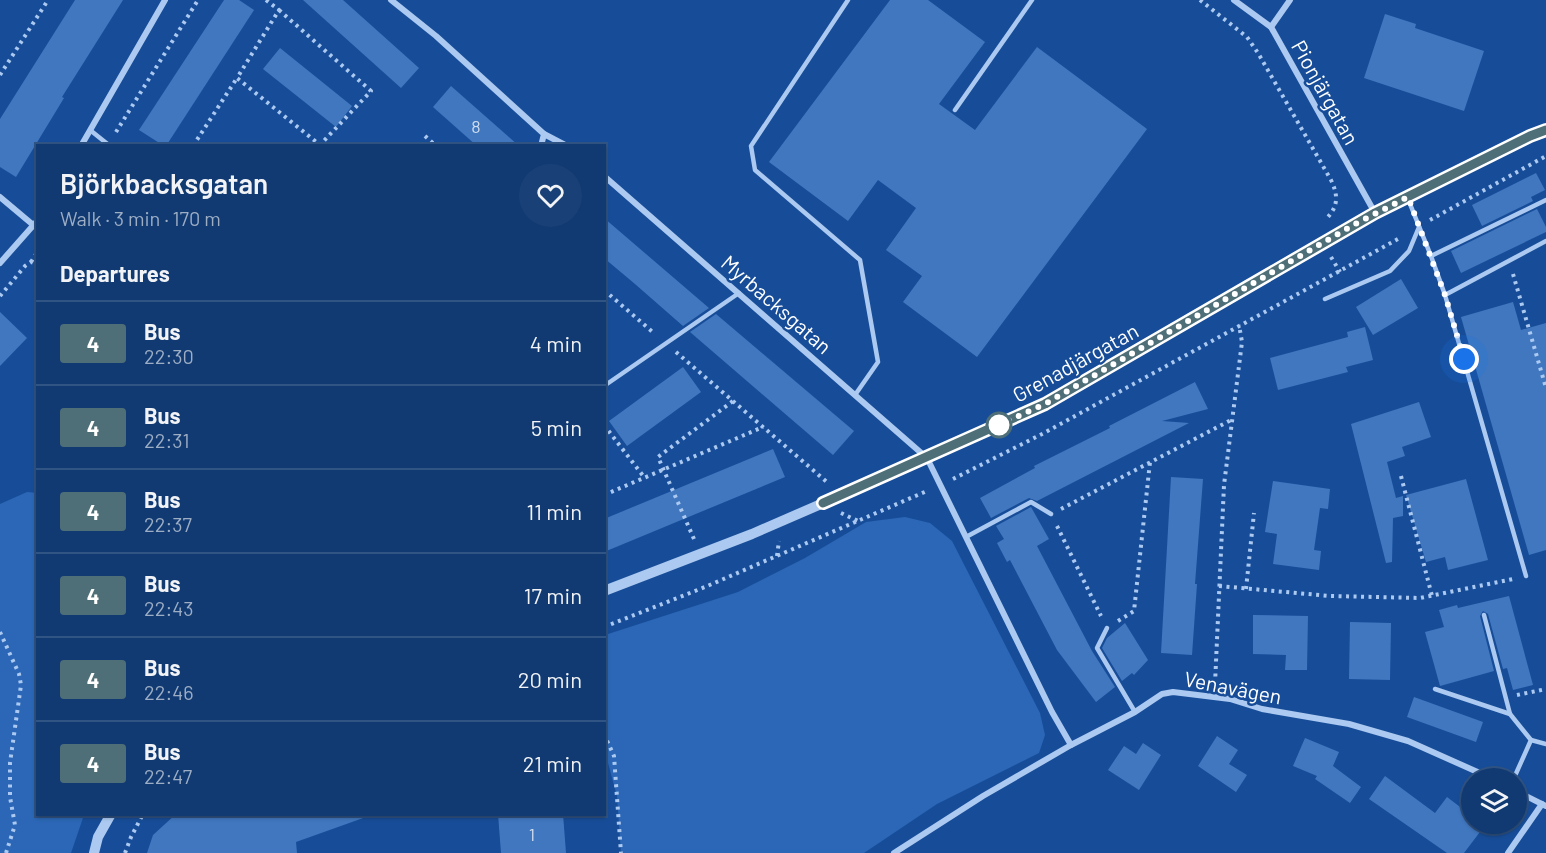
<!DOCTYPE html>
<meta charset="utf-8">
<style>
:root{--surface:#113a72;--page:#1a4177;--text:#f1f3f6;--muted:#9cadc4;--line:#305484}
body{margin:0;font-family:Barlow,sans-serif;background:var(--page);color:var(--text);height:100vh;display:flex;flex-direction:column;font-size:22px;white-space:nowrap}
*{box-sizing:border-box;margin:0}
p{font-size:20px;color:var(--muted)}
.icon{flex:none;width:33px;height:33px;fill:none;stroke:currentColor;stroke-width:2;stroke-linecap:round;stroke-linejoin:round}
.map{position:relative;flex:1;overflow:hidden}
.side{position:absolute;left:36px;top:144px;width:570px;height:672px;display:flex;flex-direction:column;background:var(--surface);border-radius:0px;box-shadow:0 2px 4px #0004,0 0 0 2px var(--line)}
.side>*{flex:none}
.badge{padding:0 12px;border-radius:4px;font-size:21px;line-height:39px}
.tools{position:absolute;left:1461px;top:768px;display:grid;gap:12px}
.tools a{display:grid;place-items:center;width:66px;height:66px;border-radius:50%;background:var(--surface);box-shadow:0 2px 4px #0004,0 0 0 2px var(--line);font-size:30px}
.you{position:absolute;width:30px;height:30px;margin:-15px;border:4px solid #fff;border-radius:50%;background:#1a73e8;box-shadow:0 0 0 9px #1a73e833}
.map>.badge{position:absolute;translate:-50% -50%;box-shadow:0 0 0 3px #fff}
h2{padding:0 24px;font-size:22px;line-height:54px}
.round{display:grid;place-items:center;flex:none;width:63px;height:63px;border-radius:32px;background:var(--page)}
.headline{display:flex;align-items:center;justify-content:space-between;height:102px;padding:0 24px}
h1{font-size:28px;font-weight:600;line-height:45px}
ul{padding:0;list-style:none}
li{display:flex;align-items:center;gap:18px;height:84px;padding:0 24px;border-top:2px solid var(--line)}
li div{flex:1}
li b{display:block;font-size:22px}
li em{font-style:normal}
li .badge{min-width:66px;font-weight:700;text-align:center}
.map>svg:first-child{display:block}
.green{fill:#2b67b6}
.building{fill:#4077bf}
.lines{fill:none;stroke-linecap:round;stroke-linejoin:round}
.path{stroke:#abc9f1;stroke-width:4;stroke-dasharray:3 4.5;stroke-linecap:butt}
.service{stroke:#abc9f1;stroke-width:4.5}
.minor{stroke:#abc9f1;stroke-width:6}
.tertiary{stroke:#abc9f1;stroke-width:10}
.line-casing{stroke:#fff;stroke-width:14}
.line{stroke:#4f6f78;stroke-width:9}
.walk{stroke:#fff;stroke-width:6;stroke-dasharray:0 10.8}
.stop-dot{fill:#fff;stroke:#4f6f78;stroke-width:3}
.labels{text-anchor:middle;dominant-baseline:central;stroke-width:5;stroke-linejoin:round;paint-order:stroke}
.number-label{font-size:18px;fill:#cfddef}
.street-label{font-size:21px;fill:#fff;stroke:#174d98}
</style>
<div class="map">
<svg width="1546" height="853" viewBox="0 0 1546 853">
<rect width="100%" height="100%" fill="#174d98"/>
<g class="green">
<polygon points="27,492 38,493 38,814 84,815 71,853 0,853 0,504"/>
<polygon points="905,517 930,523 952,541 1040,713 1045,735 1039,753 937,804 864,853 621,853 617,796 605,752 605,635 738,592 805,558 866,522"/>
</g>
<g class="building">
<polygon points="75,0 123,0 62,97 64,98 16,177 0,167 0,119"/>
<polygon points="224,0 239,0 254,10 166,146 164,146 139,130"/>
<polygon points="303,0 343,0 419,68 401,88"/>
<polygon points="890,0 928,0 985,42 939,104 975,130 1037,47 1147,129 977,357 903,302 922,276 886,250 916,208 878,180 848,221 769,162"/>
<polygon points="1385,14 1416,24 1415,28 1484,51 1464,111 1364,78"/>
<polygon points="280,48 352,106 336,127 263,69"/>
<polygon points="451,86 519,146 477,146 433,107"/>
<polygon points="1536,173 1545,190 1531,197 1533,201 1482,226 1472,205"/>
<polygon points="1537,209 1546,227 1546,232 1461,273 1451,251"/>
<polygon points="604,218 709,308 683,326 635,284 604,258"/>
<polygon points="1401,279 1418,308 1373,335 1356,307"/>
<polygon points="1513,302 1521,330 1546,323 1546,550 1529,555 1461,317"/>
<polygon points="0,312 27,338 0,366"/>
<polygon points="716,314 854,431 833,455 690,332"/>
<polygon points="1365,327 1373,360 1346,367 1348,372 1278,390 1270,358 1348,337 1347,332"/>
<polygon points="683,367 701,392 627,446 609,421"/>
<polygon points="1195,382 1208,409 1162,421 1189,423 1037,501 1029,498 991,518 980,498 1035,468 1034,466 1110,428 1109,426"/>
<polygon points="1419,402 1431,437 1402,447 1405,456 1387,462 1396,498 1403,496 1403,516 1393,518 1392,562 1386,563 1351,424"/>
<polygon points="773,449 785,477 604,552 604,519"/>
<polygon points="1171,477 1203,479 1195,584 1197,584 1192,655 1161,653"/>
<polygon points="1466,479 1488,560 1448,570 1445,557 1426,562 1406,495"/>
<polygon points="1273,481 1330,489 1328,509 1320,508 1314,550 1321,551 1319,570 1273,564 1277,534 1265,532"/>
<polygon points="1031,507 1049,539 1037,546 1092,651 1115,687 1096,702 1057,650 1010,560 1007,562 997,543 1004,539 996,526"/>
<polygon points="1509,596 1533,685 1513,690 1507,668 1503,669 1488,614 1483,611 1480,616 1494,671 1440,686 1425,632 1444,627 1439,610 1457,605 1458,608"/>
<polygon points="1253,615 1308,616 1307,670 1285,670 1286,655 1253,654"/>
<polygon points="1350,622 1391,623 1390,680 1349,679"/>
<polygon points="1125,623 1148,660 1134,675 1132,673 1122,681 1102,648 1107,638"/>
<polygon points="1414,697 1483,722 1476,742 1407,717"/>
<polygon points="1217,736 1238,750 1229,764 1247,775 1236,792 1198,766"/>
<polygon points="1305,738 1339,752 1333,766 1361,787 1350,803 1315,779 1317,776 1293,766"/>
<polygon points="1143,743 1161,755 1139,790 1108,770 1124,746 1136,754"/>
<polygon points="1385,776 1435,813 1447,797 1472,816 1472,824 1486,824 1464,853 1447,853 1369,799"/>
<polygon points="176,814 366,814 366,817 296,842 297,853 147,853 153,835"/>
<polygon points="498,814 563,814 566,853 501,853"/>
</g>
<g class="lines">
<g class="path">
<polyline points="266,0 279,10"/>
<path d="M1200 0 1247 37 1258 53 1331 180C1338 195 1339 206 1326 219"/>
<polygon points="279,10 371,91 320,145 237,78"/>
<polyline points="0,75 48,0"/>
<polyline points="116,132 198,0"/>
<polyline points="425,136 436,146"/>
<polyline points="193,146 237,78"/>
<polyline points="1430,220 1546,156"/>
<polyline points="1331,257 1340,272"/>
<polyline points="31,262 38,251"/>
<polyline points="1513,274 1546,388"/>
<polyline points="604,290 655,334"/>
<polyline points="0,296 25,266 31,262 38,264"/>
<polyline points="676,352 828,483"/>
<polyline points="604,425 644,477"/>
<polyline points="1401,476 1432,596"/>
<polyline points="953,479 1044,433 1398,239"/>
<polyline points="604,495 763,427"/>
<polyline points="1061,509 1233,419"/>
<polyline points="841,513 858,521"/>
<polyline points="1057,526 1101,616"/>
<polyline points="694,539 658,457 733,401"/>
<polyline points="777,556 779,541"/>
<polyline points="1219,586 1330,596 1420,598 1513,579"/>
<polyline points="1246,589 1254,513"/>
<polyline points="1118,621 1134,611 1150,462"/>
<polyline points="604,627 705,587 927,491"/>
<polyline points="0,632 19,674 21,685 10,763 10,797 15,825 6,853"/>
<polyline points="1215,684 1224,485 1242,342 1239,325"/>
<polyline points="1517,695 1546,689"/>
<polyline points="604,734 614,756 621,853"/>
<polyline points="125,853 131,837 143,814"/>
</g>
<g class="service">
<polyline points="848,0 751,146 755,170 860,260 878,362 855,395"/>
<polyline points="955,110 1032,0"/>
<polyline points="90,130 110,146"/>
<polyline points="320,146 320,145"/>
<polyline points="1408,199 1431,256 1546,200"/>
<polyline points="1431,256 1445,295"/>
<polyline points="1325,299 1390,271 1409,251 1419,227"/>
<polyline points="604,386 739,293"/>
<polyline points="966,537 1031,502 1051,514"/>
<polyline points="1526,576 1445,295 1546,241"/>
<polyline points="1484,615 1510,714 1531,740 1514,778"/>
<polyline points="1107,628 1097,648 1135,712"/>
<polyline points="1435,689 1510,714"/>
<polyline points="1531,740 1546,744"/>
</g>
<g class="minor">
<polyline points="391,0 436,36 544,134 541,146"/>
<polyline points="1234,0 1271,27 1375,213"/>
<polyline points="1271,27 1290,0"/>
<polyline points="544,134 567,146"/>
<polyline points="81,146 165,0"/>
<polyline points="604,176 927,458 1052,712 1071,745"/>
<polyline points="0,197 38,229"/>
<polyline points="0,263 38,220"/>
<polyline points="1516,791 1546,806"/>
<polyline points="894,853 983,796 1071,745 1135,712 1162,694 1173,692 1230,699 1262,709 1349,724 1408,741 1491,778"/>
<polyline points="1508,853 1542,804"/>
</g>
<g class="tertiary">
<polyline points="604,591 752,534 927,458 1045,404 1375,213 1530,136 1546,130"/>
<polyline points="94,853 98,837 111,814"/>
</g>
</g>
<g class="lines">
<defs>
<polyline id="line" points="823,503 1045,404 1375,213 1530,136 1546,130"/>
</defs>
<use href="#line" class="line-casing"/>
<use href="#line" class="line"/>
<polyline class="walk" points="999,425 1045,404 1357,223 1408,197 1445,295 1464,359"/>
</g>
<circle class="stop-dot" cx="999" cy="425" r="12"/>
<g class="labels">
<g class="number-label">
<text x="476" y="126">8</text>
<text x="532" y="834">1</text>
</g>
<g class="street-label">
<text transform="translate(1326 92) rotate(61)">Pionjärgatan</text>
<text transform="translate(777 304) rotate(41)">Myrbacksgatan</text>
<text transform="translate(1075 362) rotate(-29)">Grenadjärgatan</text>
<text transform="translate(1233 687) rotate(11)">Venavägen</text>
</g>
</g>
</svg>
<div class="tools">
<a><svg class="icon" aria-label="layers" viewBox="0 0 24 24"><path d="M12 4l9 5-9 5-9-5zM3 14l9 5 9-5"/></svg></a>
</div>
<div class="you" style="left:1464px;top:359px"></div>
<section class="side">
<div class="headline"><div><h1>Björkbacksgatan</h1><p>Walk · 3 min · 170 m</p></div><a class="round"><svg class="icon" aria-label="heart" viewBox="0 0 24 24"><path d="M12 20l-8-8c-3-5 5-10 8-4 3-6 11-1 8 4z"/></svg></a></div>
<h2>Departures</h2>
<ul>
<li><span class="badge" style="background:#4f6f78;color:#fff">4</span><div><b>Bus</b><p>22:30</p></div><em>4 min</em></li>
<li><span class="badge" style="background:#4f6f78;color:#fff">4</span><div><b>Bus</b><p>22:31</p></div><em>5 min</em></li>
<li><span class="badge" style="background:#4f6f78;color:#fff">4</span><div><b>Bus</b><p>22:37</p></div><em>11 min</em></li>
<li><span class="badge" style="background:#4f6f78;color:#fff">4</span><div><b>Bus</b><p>22:43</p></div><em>17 min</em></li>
<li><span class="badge" style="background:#4f6f78;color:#fff">4</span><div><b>Bus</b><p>22:46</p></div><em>20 min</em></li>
<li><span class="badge" style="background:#4f6f78;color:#fff">4</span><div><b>Bus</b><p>22:47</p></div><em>21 min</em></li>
</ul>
</section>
</div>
